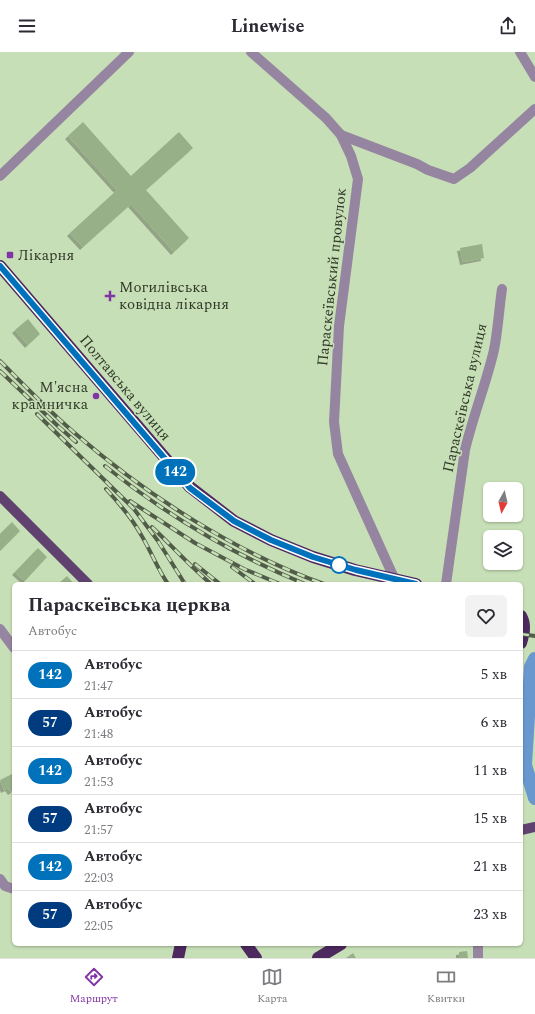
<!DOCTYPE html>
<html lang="uk">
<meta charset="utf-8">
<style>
:root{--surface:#fff;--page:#f2f2f3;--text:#2b2b33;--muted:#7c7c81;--line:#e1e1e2;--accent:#8134a5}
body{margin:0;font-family:Spectral,serif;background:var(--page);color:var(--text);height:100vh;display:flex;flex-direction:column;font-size:15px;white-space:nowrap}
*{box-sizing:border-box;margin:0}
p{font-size:13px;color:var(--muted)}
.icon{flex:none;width:22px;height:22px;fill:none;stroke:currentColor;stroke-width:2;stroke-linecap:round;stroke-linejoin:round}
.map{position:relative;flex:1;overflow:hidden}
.drawer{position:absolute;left:12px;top:530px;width:511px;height:364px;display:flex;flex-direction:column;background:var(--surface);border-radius:6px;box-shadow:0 1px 3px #0004}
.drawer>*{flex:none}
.badge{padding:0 8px;border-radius:13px;font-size:14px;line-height:26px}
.needle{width:26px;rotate:188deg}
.buttons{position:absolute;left:483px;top:430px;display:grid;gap:8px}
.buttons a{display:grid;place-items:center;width:40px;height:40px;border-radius:6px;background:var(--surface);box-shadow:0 1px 3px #0004;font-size:20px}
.map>.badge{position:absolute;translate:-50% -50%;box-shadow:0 0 0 2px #fff}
.round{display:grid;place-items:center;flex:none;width:42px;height:42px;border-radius:6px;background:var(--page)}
.overview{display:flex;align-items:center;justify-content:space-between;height:68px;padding:0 16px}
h1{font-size:19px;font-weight:700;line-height:30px}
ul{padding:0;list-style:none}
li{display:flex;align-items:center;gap:12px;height:48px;padding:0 16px;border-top:1px solid var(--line)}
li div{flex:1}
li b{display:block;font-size:15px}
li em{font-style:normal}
li .badge{min-width:44px;font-weight:700;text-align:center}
header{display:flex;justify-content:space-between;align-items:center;height:52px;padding:0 16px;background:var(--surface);font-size:18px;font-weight:700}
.tab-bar{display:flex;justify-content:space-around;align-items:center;height:56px;border-top:1px solid var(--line);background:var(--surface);font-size:11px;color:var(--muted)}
.tab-bar a{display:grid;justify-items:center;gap:2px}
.tab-bar .selected{color:var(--accent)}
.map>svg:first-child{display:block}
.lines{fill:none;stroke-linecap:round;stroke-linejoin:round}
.river{stroke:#6998cf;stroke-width:14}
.building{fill:#98b088;filter:url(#shadow)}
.minor{stroke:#9685a0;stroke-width:10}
.major{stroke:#604270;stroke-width:10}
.highway{stroke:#4d295f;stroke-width:12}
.rail-casing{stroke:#515d48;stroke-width:4}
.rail{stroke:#c7dfb6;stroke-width:2.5;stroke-dasharray:8;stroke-linecap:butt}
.line-casing{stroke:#fff;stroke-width:9}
.line{stroke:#0072bc;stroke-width:6}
.poi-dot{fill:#8134a5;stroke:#c7dfb6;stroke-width:1.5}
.stop-dot{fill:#fff;stroke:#0072bc;stroke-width:2}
.labels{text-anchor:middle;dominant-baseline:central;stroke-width:3;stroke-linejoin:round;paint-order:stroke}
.poi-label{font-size:15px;fill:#303929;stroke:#c7dfb6;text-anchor:start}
.street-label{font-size:15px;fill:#303929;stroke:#c7dfb6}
</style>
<header><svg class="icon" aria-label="menu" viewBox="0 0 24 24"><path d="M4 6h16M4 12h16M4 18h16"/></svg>Linewise<svg class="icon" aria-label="share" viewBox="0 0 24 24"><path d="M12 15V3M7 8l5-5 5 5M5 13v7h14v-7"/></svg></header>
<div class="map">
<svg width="535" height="906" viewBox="0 0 535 906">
<defs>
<filter id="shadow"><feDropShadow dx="-3" dy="3" stdDeviation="0" flood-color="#0004"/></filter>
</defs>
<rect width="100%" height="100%" fill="#c7dfb6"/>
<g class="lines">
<polyline class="river" points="535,607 531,615 525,713 535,746"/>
</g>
<g class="building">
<polygon points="83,70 131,124 179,80 193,96 146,138 189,186 174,200 131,152 83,195 70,181 117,138 68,84"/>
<polygon points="482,192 484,206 463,210 460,196"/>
<polygon points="28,267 40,282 28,293 15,278"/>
<polygon points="12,470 20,479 0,499 0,482"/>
<polygon points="38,496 47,505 25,529 15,520"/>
<polygon points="67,524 74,532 58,532"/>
<polygon points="14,721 14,738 11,740 8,736 4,738 0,728"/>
<polygon points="467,899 468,906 459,906 459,900"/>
<polygon points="353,901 356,906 346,906"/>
</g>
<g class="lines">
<g class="minor">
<polyline points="251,0 326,66 341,83 351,104 358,127 339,274 334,370 338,402 395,528"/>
<polyline points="520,0 535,25"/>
<polyline points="341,83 417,112 428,118 454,127 470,116 535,57"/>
<polyline points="0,124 129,0"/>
<path d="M446 532 465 398C473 364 486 332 494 298 498 278 499 257 502 237"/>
<polyline points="0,577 14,596"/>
<polyline points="0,827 5,834 14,837"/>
<polyline points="478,906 478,892"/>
</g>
<g class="major">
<polyline points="0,444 88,532"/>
<polyline points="521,778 535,775"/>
</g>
<g class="highway">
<polyline points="0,214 190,435 234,469 271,488 313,505 355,518 416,532"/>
<path d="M521 564C526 573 524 581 521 591"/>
<polyline points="246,892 256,906"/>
<polyline points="178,906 181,892"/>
<polyline points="318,906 341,892"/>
</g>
<defs>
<g id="rail">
<path d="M0 309C25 334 50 360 77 383 148 444 235 500 324 532"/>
<polyline points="0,319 59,375 76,390"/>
<polyline points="37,362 134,457 158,489 185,532"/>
<path d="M105 414C165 462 234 503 305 532"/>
<path d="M106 437C118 450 131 465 140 481 150 497 157 516 168 532"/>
<polyline points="130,449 195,491 244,517 280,532"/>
<path d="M152 475C172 494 190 514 211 532"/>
<polyline points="195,512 220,532"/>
<polyline points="232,515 255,532"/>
<polyline points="521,582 535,584"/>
</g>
</defs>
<use href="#rail" class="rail-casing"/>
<use href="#rail" class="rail"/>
</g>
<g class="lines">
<defs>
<polyline id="line" points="0,214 190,436 234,469 271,488 313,505 356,518 416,532"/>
</defs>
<use href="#line" class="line-casing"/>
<use href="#line" class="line"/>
</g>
<g class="poi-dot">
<rect x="6" y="199" width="8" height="8" rx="2"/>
<path d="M108 238h4v4h4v4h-4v4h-4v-4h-4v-4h4z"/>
<circle cx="96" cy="344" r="4"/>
</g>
<circle class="stop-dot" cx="339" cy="513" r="8"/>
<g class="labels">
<g class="poi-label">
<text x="18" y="203">Лікарня</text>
<text x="119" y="235">Могилівська<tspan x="119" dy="17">ковідна лікарня</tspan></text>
<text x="88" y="335" text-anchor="end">М'ясна<tspan x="88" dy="17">крамничка</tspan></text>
</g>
<g class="street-label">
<text transform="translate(332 225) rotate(-84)">Параскеївський провулок</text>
<text transform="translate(125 336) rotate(50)">Полтавська вулиця</text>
<text transform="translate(465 346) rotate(-77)">Параскеївська вулиця</text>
</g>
</g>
</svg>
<div class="buttons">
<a><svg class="needle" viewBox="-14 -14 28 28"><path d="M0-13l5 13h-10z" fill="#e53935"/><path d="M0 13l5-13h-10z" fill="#7c7c81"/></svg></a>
<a><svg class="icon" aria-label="layers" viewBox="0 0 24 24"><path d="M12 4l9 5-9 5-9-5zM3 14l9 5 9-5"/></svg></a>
</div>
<b class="badge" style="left:175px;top:420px;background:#0072bc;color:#fff">142</b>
<section class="drawer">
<div class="overview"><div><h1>Параскеївська церква</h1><p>Автобус</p></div><a class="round"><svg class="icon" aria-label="heart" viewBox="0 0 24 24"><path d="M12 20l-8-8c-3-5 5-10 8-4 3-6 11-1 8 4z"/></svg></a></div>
<ul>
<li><span class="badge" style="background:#0072bc;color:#fff">142</span><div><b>Автобус</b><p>21:47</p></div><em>5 хв</em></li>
<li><span class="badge" style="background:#003b80;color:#fff">57</span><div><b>Автобус</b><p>21:48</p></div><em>6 хв</em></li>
<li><span class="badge" style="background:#0072bc;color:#fff">142</span><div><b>Автобус</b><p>21:53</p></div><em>11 хв</em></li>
<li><span class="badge" style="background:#003b80;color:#fff">57</span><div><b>Автобус</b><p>21:57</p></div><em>15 хв</em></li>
<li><span class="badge" style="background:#0072bc;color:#fff">142</span><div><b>Автобус</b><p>22:03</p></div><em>21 хв</em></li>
<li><span class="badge" style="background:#003b80;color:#fff">57</span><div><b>Автобус</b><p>22:05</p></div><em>23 хв</em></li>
</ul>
</section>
</div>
<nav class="tab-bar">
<a class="selected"><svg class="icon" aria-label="directions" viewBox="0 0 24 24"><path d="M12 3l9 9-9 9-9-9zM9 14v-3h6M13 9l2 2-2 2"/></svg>Маршрут</a>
<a><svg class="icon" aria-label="map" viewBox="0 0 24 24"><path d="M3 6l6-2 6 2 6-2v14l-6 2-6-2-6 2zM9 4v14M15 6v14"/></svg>Карта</a>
<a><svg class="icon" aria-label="tickets" viewBox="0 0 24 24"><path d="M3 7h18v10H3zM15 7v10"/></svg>Квитки</a>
</nav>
